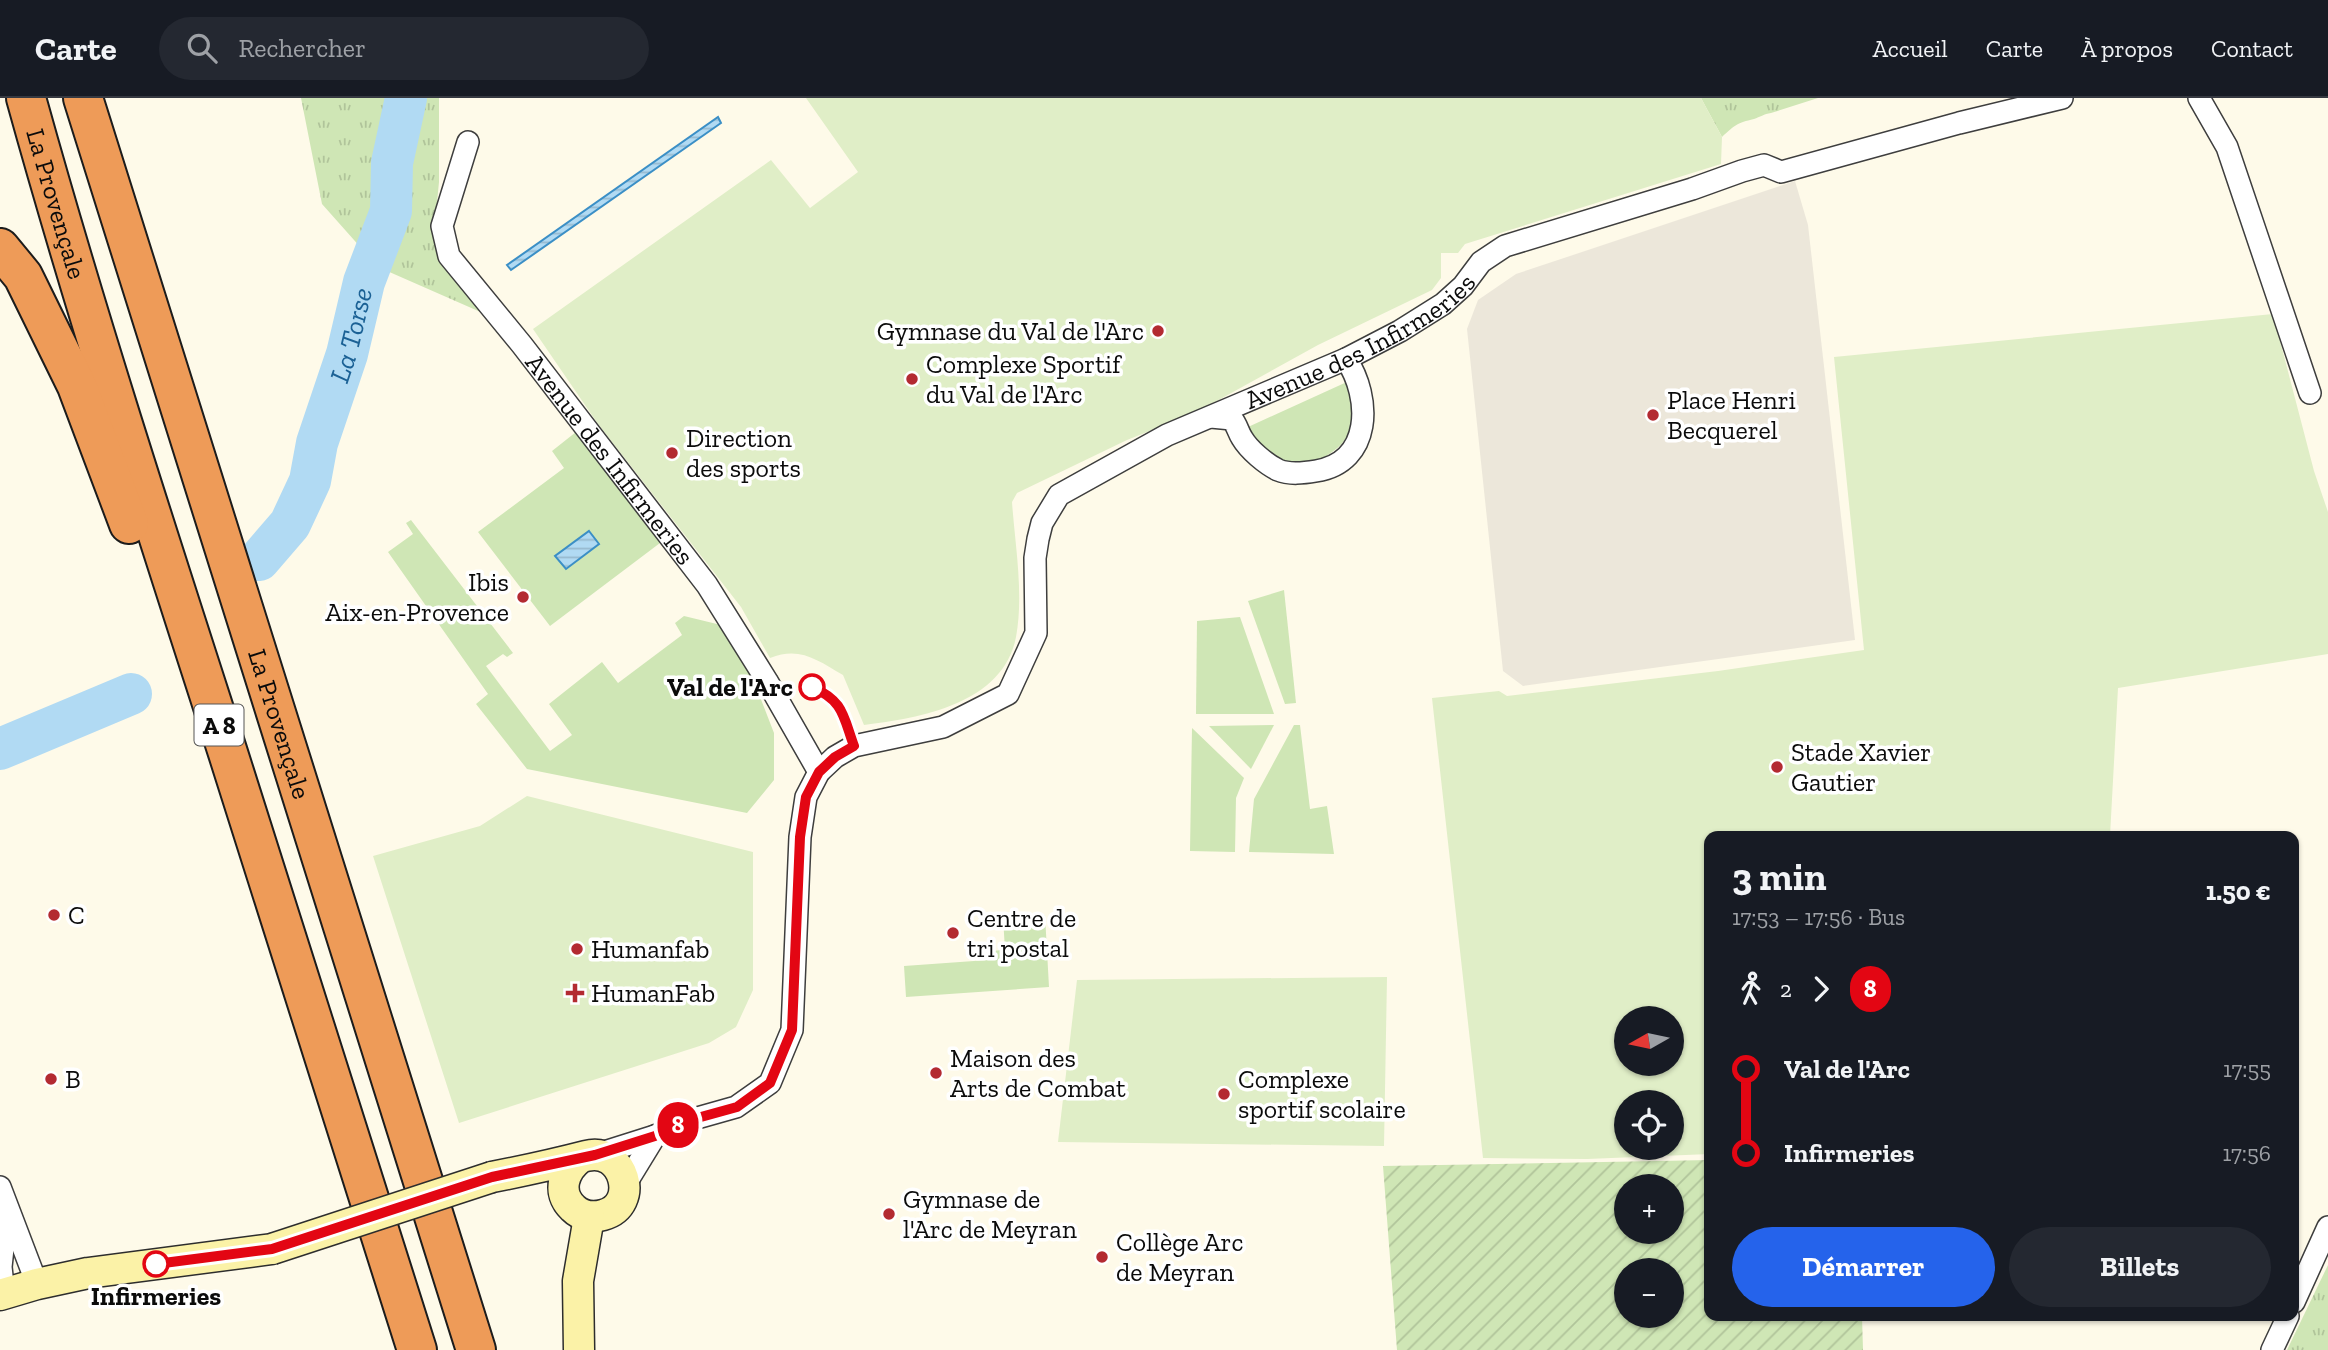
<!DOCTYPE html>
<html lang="fr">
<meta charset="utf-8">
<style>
:root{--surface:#171b24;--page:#242831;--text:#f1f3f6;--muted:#9ea1a6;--line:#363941;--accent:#2563eb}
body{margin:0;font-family:"Zilla Slab",serif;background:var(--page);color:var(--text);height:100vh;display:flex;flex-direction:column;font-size:26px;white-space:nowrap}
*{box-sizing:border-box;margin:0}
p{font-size:23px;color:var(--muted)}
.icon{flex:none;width:38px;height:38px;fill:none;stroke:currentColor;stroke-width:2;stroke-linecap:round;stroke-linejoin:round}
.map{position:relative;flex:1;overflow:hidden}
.sheet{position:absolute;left:1704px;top:733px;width:595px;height:490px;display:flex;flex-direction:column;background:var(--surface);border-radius:14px;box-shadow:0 2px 5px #0004}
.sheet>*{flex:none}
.badge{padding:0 14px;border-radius:23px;font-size:24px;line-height:46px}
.needle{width:46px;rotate:261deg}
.controls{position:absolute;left:1614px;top:908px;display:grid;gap:14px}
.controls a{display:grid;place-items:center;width:70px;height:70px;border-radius:50%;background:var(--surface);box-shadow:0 2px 5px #0004;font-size:35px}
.map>.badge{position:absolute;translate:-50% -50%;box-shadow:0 0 0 4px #fff}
.legs{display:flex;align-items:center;gap:10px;height:77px;padding:0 28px;font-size:23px}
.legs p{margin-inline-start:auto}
.head{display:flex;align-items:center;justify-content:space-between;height:119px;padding:0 28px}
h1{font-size:38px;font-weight:700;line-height:52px}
.action{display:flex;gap:14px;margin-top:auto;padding:14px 28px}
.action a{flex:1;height:80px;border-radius:42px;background:var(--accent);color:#fff;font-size:28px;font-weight:700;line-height:80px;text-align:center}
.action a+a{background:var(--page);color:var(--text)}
ul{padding:0 28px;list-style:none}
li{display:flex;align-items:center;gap:24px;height:84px;font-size:26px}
li i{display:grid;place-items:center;width:10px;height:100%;margin:0 9px;background:currentColor}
li i::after{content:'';width:18px;height:18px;margin:-9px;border:5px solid;border-radius:50%;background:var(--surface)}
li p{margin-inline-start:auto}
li:first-child i{background:linear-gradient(#0000 50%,currentColor 0)}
li:last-child i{background:linear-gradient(currentColor 50%,#0000 0)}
header{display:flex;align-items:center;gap:42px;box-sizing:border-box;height:98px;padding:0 35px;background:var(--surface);border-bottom:2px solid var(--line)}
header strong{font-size:33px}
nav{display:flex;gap:38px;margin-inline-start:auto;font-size:24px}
.search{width:490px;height:63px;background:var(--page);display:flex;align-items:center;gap:18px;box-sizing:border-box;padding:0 24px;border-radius:38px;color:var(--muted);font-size:26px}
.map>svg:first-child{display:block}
.grass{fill:#cfe6b5}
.park{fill:url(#park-tufts)}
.garden{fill:url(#garden-furrows);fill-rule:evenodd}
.pitch{fill:#e0eec7;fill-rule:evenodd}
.plaza{fill:#ece7da}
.water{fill:url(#water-rules);stroke:#3b8fc6;stroke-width:2}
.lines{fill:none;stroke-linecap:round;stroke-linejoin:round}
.river{stroke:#b1daf3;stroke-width:42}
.minor-casing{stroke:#3e3e3e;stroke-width:24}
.secondary-casing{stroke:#2d2d2d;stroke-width:33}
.motorway-casing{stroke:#1c1c1c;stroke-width:42}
.minor{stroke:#fff;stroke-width:21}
.secondary{stroke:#fbf2a7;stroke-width:30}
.motorway{stroke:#ee9b58;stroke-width:38}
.secondary-bridge-casing{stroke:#2d2d2d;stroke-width:33;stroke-linecap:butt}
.secondary-bridge{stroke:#fbf2a7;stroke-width:30}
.line-1-casing{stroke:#fff;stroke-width:16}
.line-1{stroke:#e30613;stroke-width:10}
.poi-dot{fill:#b32a31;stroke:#fff;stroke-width:2.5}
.stop-1-dot{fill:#fff;stroke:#e30613;stroke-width:3.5}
.labels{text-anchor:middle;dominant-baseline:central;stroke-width:7;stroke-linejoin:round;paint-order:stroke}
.shield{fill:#fff;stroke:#545454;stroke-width:2}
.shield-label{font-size:24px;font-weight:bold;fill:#0b0b0b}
.street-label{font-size:26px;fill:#0b0b0b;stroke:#fff}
.poi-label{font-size:26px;fill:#0b0b0b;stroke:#fff;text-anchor:start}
.stop-label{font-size:26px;font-weight:bold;fill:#0b0b0b;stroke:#fff;text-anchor:end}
.water-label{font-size:28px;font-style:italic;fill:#1b6195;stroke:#fff}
</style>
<header>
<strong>Carte</strong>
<div class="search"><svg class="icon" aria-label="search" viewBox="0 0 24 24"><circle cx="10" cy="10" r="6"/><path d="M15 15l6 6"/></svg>Rechercher</div>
<nav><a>Accueil</a><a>Carte</a><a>À propos</a><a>Contact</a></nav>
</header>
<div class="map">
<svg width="2328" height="1252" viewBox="0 0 2328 1252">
<defs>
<pattern id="park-tufts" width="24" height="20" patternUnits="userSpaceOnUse" patternTransform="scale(1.75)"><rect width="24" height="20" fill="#cfe6b5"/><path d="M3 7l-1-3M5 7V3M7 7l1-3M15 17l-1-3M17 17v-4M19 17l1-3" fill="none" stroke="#b0c49a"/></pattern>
<pattern id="garden-furrows" width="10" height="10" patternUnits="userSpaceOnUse" patternTransform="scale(1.75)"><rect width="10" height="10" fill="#cfe6b5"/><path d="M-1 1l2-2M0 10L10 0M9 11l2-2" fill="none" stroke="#b0c49a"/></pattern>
<pattern id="water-rules" width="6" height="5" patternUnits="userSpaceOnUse" patternTransform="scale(1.75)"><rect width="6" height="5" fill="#b1daf3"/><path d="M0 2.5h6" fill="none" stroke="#97bacf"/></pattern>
</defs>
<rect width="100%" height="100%" fill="#fefae9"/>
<g class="grass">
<path d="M1349 283C1351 294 1356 310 1354 321 1350 352 1306 377 1277 361 1265 355 1256 340 1248 329Z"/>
<polygon points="576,334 609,374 660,445 550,528 478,434 564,370 552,353"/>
<polygon points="411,422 513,555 507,559 503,556 486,568 550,653 572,637 549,606 602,564 618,585 682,537 675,525 684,518 721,527 750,573 774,635 774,682 747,715 527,671 476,606 488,596 388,454 413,436 406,425"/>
<polygon points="1284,492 1296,605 1285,606 1248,503"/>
<polygon points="1240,519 1274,616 1196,616 1197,523"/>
<polygon points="1274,627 1251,671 1209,628"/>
<polygon points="1294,627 1300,627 1310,711 1327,708 1334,756 1249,754 1254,701"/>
<polygon points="1192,630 1244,680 1236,700 1235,754 1190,753"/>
<polygon points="1045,817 1049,889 906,899 904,868 988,862 988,853 1005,852 1003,819"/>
</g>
<g class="park">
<polygon points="301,0 439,0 439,84 435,125 485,216 378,169 322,106"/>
<path d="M1701 0H1818L1771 15C1764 16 1760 19 1754 21 1737 25 1735 27 1722 39Z"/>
<polygon points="2328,1167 2328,1252 2287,1252"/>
</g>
<path class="garden" d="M1710 1062V1218H1862L1863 1252H1397L1383 1068ZM1626 1088H1671V1134H1626ZM1626 1172H1671V1218H1626Z"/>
<g class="pitch">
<path d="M806 0H1701L1722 39 1721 66 1465 146 1458 155H1441V180L1432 192 1318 247 1195 315 1127 342 1017 395 1012 404C1015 447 1024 496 1016 539 1003 606 920 620 864 627L843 577C817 562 800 548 770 560L741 509 598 326 533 231 771 62 810 110 858 74Z"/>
<path d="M2273 216 2314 373 2328 414V556L2118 590 2110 738H1710V1056L1587 1061 1483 1060 1432 600 1499 593 1507 598 1718 573 1864 552 1834 259ZM1626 920H1671V966H1626ZM1626 1004H1671V1050H1626Z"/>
<polygon points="527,698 753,754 753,892 736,929 709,945 459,1025 373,758 480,728"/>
<polygon points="1387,879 1384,1048 1058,1044 1077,882"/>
</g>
<polygon class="plaza" points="1795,83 1808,127 1855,542 1523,588 1503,573 1467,231 1478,202 1516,176"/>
<g class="water">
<polygon points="718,19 721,25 511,172 507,167"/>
<polygon points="589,433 599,446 566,471 555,458"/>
</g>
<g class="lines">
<g class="river">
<path id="s1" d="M259 462 290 426 310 383 317 345 347 256 364 184 391 113 392 65 406 0"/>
<polyline points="0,651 131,596"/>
</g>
<defs>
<g id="minor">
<polyline points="2199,0 2227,49 2310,295"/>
<path id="s2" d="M468 44 442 128 449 158 522 247 707 487 767 583 819 674"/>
<path d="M1211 319 1232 321C1237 327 1238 334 1242 340 1249 352 1266 366 1278 372 1290 377 1304 375 1316 373 1372 364 1372 300 1346 261"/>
<path id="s3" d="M595 1057 655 1038 690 1022 736 1009 770 985 792 932 800 739 806 699 819 674 835 659 854 648 943 629 1008 596 1036 535 1035 460 1038 441 1042 425 1059 397 1167 337 1346 261 1400 233 1443 206 1463 188 1481 164 1505 148 1692 91 1742 73 1764 67 1781 74 1959 25 2062 0"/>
<polyline points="625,1087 655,1038"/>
<polyline points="0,1089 37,1186"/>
<polyline points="4,1196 1,1169 7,1113"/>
<polyline points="2294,1204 2328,1129"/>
<polyline points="2272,1252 2288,1218"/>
</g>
<g id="secondary">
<path d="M492 1079C523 1073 555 1066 586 1058 624 1048 641 1107 603 1117 592 1120 581 1118 573 1110 556 1094 564 1072 580 1060"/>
<polyline points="0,1197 37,1186 88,1175 272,1151"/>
<polyline points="579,1252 578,1183 589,1119"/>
</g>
<g id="motorway">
<path id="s4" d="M26 0C87 220 158 438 228 655 292 854 355 1053 417 1252"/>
<path id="s5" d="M83 0 476 1252"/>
<polyline points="0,150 23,178 77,288 129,426"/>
</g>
</defs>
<use href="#minor" class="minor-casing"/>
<use href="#secondary" class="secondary-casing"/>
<use href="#motorway" class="motorway-casing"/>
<use href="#minor" class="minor"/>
<use href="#secondary" class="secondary"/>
<use href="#motorway" class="motorway"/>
<defs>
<polyline id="secondary-bridge" points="272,1151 492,1079"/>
</defs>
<use href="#secondary-bridge" class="secondary-bridge-casing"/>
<use href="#secondary-bridge" class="secondary-bridge"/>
</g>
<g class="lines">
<defs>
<path id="line-1" d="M156 1166 272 1151 492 1079 595 1057 655 1038 690 1022 737 1009 770 985 792 932 800 739 806 699 819 674 835 659 854 648C843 618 844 603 812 589"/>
</defs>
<use href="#line-1" class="line-1-casing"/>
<use href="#line-1" class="line-1"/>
</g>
<g class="poi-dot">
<circle cx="1158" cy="233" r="7"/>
<circle cx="912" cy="281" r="7"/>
<circle cx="1653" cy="317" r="7"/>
<circle cx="672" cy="355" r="7"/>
<circle cx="523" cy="499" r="7"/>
<circle cx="1777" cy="669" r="7"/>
<circle cx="54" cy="817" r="7"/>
<circle cx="953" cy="835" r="7"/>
<circle cx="577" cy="851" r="7"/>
<path d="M571.5 884.5h7v7h7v7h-7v7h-7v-7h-7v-7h7z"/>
<circle cx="936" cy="975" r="7"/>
<circle cx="51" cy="981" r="7"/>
<circle cx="1224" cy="996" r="7"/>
<circle cx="889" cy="1116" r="7"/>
<circle cx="1102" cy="1159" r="7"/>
</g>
<g class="stop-1-dot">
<circle cx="812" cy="589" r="12"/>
<circle cx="156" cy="1166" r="12"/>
</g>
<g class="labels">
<rect class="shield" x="194.5" y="606.5" width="49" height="41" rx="5"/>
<g class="shield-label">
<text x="219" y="627">A 8</text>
</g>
<g class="street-label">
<text stroke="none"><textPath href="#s4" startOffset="110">La Provençale</textPath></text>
<text stroke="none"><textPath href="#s3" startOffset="1267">Avenue des Infirmeries</textPath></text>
<text stroke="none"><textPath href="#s2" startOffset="378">Avenue des Infirmeries</textPath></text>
<text stroke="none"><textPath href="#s5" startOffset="656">La Provençale</textPath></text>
</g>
<g class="poi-label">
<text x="1144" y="233" text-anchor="end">Gymnase du Val de l'Arc</text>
<text x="926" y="266">Complexe Sportif<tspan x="926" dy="30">du Val de l'Arc</tspan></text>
<text x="1667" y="302">Place Henri<tspan x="1667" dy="30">Becquerel</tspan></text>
<text x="686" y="340">Direction<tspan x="686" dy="30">des sports</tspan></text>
<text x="509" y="484" text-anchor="end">Ibis<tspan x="509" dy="30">Aix-en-Provence</tspan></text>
<text x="1791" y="654">Stade Xavier<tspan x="1791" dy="30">Gautier</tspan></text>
<text x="68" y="817">C</text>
<text x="967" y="820">Centre de<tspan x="967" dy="30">tri postal</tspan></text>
<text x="591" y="851">Humanfab</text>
<text x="591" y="895">HumanFab</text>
<text x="950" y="960">Maison des<tspan x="950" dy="30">Arts de Combat</tspan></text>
<text x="65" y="981">B</text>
<text x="1238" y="981">Complexe<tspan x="1238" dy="30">sportif scolaire</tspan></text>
<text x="903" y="1101">Gymnase de<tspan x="903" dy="30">l'Arc de Meyran</tspan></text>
<text x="1116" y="1144">Collège Arc<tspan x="1116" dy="30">de Meyran</tspan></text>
</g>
<g class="stop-label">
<text x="793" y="589">Val de l'Arc</text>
<text x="156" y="1198" text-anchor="middle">Infirmeries</text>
</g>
<g class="water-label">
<text stroke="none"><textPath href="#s1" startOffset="247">La Torse</textPath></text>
</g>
</g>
</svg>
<div class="controls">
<a><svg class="needle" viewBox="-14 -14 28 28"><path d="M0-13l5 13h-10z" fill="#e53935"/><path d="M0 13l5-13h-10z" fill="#9ea1a6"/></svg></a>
<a><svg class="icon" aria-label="locate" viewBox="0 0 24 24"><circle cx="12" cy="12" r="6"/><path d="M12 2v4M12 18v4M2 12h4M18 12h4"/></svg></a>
<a>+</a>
<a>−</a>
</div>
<b class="badge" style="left:678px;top:1027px;background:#e30613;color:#fff">8</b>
<section class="sheet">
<div class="head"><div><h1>3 min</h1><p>17:53 – 17:56 · Bus</p></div><b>1.50 €</b></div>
<div class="legs"><svg class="icon" aria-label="walk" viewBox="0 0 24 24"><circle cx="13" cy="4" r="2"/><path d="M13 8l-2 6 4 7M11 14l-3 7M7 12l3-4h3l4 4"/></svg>2<svg class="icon" aria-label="forward" viewBox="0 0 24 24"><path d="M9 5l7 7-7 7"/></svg><b class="badge" style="background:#e30613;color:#fff">8</b></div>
<ul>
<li><i style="color:#e30613"></i><b>Val de l'Arc</b><p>17:55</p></li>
<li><i style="color:#e30613"></i><b>Infirmeries</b><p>17:56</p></li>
</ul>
<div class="action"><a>Démarrer</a><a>Billets</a></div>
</section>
</div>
